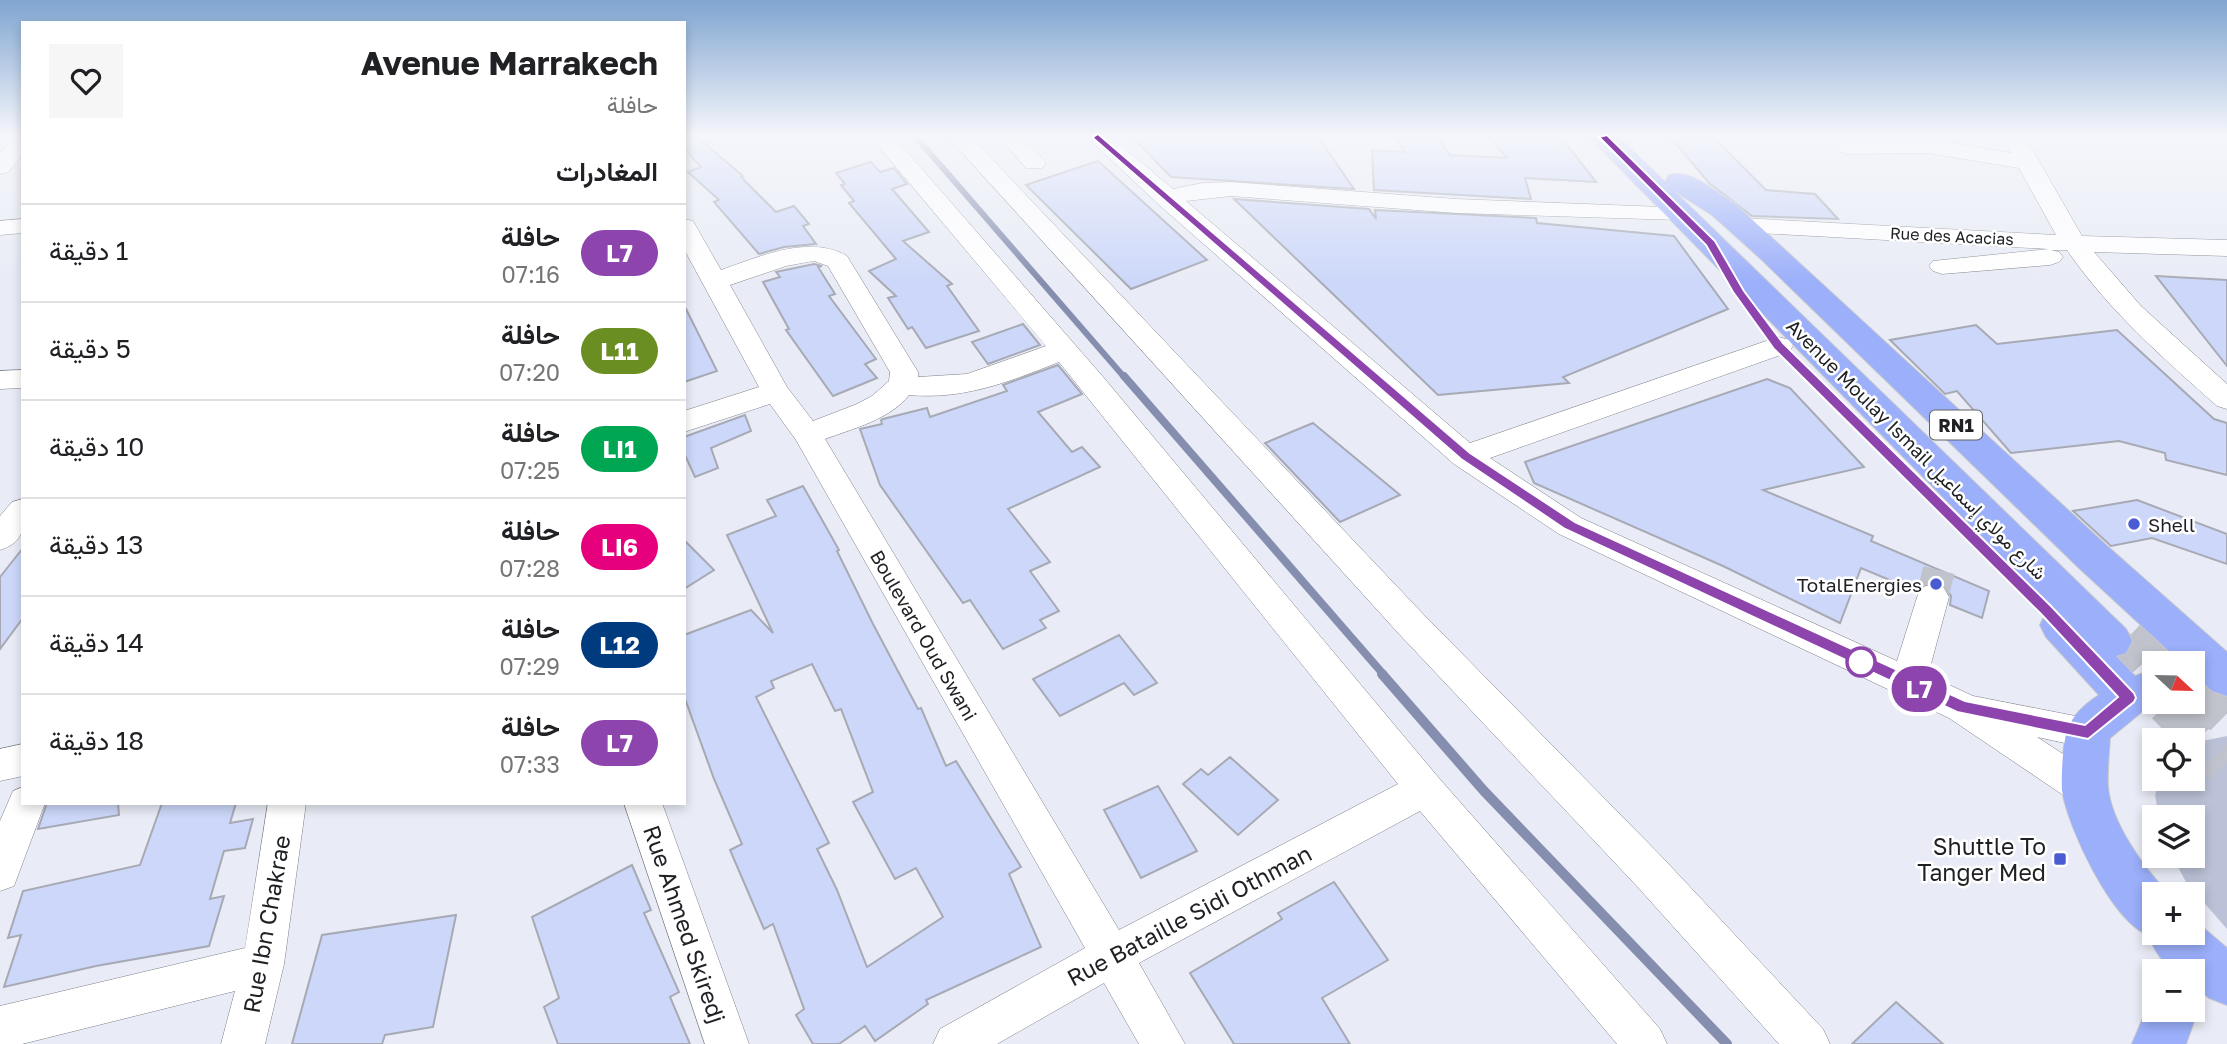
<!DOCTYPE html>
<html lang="ar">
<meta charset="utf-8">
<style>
:root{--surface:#fff;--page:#f6f6f6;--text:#202124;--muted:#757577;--line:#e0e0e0}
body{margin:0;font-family:"Golos Text",Vazirmatn,sans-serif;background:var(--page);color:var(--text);direction:rtl;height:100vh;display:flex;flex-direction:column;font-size:26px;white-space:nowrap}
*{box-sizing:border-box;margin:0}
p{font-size:23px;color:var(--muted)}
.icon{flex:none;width:38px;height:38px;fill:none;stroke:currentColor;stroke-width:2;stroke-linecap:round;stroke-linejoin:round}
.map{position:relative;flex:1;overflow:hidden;direction:ltr}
.sheet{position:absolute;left:21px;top:21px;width:665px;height:784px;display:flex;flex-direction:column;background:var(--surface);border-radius:0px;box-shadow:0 4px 10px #0003;direction:rtl}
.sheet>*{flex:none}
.badge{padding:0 14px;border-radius:23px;font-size:24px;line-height:46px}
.needle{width:46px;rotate:112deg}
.buttons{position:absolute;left:2142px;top:651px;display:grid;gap:14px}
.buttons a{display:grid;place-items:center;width:63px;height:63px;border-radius:0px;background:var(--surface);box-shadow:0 4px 10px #0003;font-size:35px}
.map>.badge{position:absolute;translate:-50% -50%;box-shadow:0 0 0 4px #fff}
h2{padding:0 28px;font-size:26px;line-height:63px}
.round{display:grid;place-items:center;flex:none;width:74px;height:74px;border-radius:0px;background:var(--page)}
.head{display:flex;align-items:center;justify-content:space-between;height:119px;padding:0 28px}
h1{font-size:33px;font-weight:700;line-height:52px}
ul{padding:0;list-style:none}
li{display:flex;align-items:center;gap:21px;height:98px;padding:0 28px;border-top:2px solid var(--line)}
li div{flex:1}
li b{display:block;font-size:26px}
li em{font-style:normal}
li .badge{min-width:77px;font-weight:700;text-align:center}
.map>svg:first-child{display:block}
.green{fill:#bbc2d7}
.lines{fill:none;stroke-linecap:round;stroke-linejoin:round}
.stream-far2{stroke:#858eae;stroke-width:6}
.stream-far1{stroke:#858eae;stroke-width:8}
.stream{stroke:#858eae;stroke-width:10}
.building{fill:#ccd7f9;stroke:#a7aab4;stroke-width:2;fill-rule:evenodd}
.minor-tunnel{stroke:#c1c3cc;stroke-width:32;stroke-dasharray:32 16;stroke-linecap:butt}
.highway-tunnel-far1{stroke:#c1c3cc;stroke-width:38;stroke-dasharray:38 19;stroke-linecap:butt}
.highway-tunnel{stroke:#c1c3cc;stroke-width:47;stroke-dasharray:47 24;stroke-linecap:butt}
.minor-casing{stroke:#7d8089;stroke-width:1}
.highway-casing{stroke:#c9c9ca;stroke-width:2}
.minor{fill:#fff;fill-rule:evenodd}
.highway{fill:#9baffa;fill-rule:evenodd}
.line{fill:#8e44ad;stroke:#fff;stroke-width:2}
.poi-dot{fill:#4a5cd1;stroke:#fff;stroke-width:2.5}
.stop-dot{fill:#fff;stroke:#8e44ad;stroke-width:3.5}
.labels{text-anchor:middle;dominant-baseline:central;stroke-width:5;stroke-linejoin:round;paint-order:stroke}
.far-street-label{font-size:16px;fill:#1f2024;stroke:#fff}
.shield{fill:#fff;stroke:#626366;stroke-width:2}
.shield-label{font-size:18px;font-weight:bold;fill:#1f2024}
.street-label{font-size:19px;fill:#1f2024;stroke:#fff}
.poi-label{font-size:19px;fill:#1f2024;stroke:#fff;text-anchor:start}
.near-poi-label{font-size:23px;fill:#1f2024;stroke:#fff;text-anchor:end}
.near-street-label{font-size:23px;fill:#1f2024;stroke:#fff}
</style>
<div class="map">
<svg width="2227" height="1044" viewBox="0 0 2227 1044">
<rect width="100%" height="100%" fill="#e9ecf6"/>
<polygon class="green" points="2227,736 2227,929 2186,882 2172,856 2193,856 2193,817 2159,817 2155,795 2161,779 2193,779 2193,743"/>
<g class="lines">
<polyline class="stream-far2" points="916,137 1125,378"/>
<polyline class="stream-far1" points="1124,376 1384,675"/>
<polyline class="stream" points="1382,674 1484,791 1727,1044"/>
</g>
<g class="building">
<polygon points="684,137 697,137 743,176 741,177 776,212 794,206 809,224 803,226 816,244 784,247 759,254 714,202 719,200 688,172 701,167 684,148"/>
<polygon points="1132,137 1318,137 1354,189 1171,177"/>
<polygon points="1395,137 1437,137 1450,155 1507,158 1489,137 1561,137 1596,182 1525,178 1531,199 1374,190 1372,150 1405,152"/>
<polygon points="1670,137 1713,137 1766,190 1815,194 1838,219 1752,216 1709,183"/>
<polygon points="1098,161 1207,260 1131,289 1026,185"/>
<polygon points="871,162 880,172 894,168 907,184 892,189 929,232 903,241 952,284 947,286 979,331 926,348 912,327 908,329 888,298 896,296 869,271 896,259 849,203 854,201 841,185 845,184 836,173"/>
<polygon points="1234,199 1369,209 1376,219 1375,210 1536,218 1537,223 1674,236 1728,309 1563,377 1569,383 1438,395"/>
<polygon points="814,264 822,266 818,267 835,294 829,296 876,359 865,364 877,378 833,396 786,330 789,329 763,282 780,277 776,272"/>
<polygon points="2156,276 2227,280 2227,366"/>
<polygon points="684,305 717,371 684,382"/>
<polygon points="1023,324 1040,345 988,364 972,342"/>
<polygon points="1976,325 1997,344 2117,330 2214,419 2227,423 2227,475 2166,460 2165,453 2119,441 2011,453 1957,391 1945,394 1890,340"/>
<polygon points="1058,365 1082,394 1038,412 1072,452 1082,447 1100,467 1008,509 1050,562 1030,571 1059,611 1040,620 1046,628 1003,649 970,600 963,603 880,485 860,429 882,424 881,420 883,419 927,408 930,417 1007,391 1003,385"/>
<polygon points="1767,379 1790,388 1864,467 1763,490 1873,536 1871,541 1989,591 1982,618 1950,605 1951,596 1945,586 1931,582 1919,586 1916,591 1861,568 1840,623 1723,566 1534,483 1525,462"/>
<polygon points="745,415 751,431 711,448 718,468 695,477 684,453 684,437"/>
<polygon points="1313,423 1400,495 1340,522 1265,443"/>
<path d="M803 486 839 550 837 551 873 624 918 709 921 708 946 766 956 761 1021 867 1009 874 1041 947 926 1000 928 1004 875 1041 865 1026 839 1044H813L796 1015 804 1009 773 924 764 929 730 850 742 844 714 779 684 696V635L751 610 773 633 727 535 776 516 767 500ZM812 664 835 711 841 709 873 792 853 802 895 879 916 868 943 917 867 967 837 890 817 849 829 843 756 697 774 688 771 681Z"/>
<polygon points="2137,500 2227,534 2227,564 2152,538 2111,546 2073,511"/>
<polygon points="684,540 714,570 684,589"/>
<polygon points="23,548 23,618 0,649 0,577"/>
<polygon points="1119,635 1157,683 1134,695 1124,683 1060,716 1033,679"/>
<polygon points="1230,757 1278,800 1238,835 1183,784 1201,769 1208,775"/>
<polygon points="1158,786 1197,851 1141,878 1104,810"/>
<polygon points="47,803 118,803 119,815 38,829"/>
<polygon points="162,803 236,803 230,823 253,819 245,848 224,851 210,899 224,896 209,946 96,966 4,987 21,935 8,938 23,891 140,865"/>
<polygon points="632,865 651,910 644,913 679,992 670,997 690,1044 558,1044 544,1007 559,998 532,917"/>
<polygon points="1334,882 1388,960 1322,998 1350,1044 1234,1044 1190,973 1282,919 1278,913"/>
<polygon points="456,915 433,1027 385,1035 382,1044 292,1044 322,935"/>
<polygon points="1896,1002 1943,1044 1852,1044"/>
</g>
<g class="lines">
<polyline class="minor-tunnel" points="1932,597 1939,570"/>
<g class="highway-tunnel-far1">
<polyline points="2137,628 2174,663"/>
<polyline points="2111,641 2143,675"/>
</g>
<g class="highway-tunnel">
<polyline points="2142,674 2154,687"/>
<polyline points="2193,681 2227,714"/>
<polyline points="2169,702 2227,763"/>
</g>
<defs>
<g id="minor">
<polygon points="14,137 23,137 23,155 8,172 0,174 0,153"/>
<path d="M871 137H894L1104 378 1438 777 1660 1029 1667 1044H1617L1420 811 1139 963 1185 1044H1139L1104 983 997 1044H933L940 1029 1085 948 796 440 770 404 684 432V411L759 387 684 249V219L693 221 721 270C759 257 809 234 847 256L918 372V377L967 374 1046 346ZM814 261 828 266 890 372 889 381 872 396 857 404 813 421 787 387 730 285 786 266ZM1059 362 1398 784 1119 930 825 439C852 429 891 419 909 395 963 400 1009 382 1059 362Z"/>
<polygon points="948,137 971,137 1424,615 1662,857 1823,1029 1830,1044 1779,1044 1634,883 1400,635"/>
<polygon points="1000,137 1023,137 1046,163 1042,168 1026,168"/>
<polygon points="1087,137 1111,137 1173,189 1202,183 1231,182 1456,199 1689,208 1692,213 1689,218 1680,220 1456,213 1231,196 1186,201 1470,443 1769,340 1779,337 1789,340 1793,346 1789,352 1490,458 1581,518 1897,661 1920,588 1932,584 1944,588 1949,597 1928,675 1973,696 2101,721 2106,732 2101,743 2088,748 2037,737 2098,777 2104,789 2098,801 2085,806 2072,801 1949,718 1559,534 1454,464 1157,203"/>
<path d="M1907 137H1931L1935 140 2011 153 2003 137H2025L2082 236 2227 240V256L2094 252 2141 306 2227 384V409L2217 406C2163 358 2108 310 2067 250H2051L2059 252 2063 257 2059 262 2050 265 1942 274 1933 271 1929 266 1933 261 2049 249 1741 232 1732 230 1729 225 1732 220 1741 218 2056 235 2019 168 1928 153 1848 154 1840 152 1837 147 1840 142 1848 140 1908 139Z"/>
<polygon points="23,219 23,233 0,235 0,221"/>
<polygon points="23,370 23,388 0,389 0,371"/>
<path d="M23 499C23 523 28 541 0 550V516L12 502Z"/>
<polygon points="23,744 23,776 0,781 0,749"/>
<polygon points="23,787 23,803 45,803 14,886 0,891 0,821 13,791"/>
<polygon points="268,803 306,803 284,964 265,1044 221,1044 235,991 22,1044 0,1044 0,1006 245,948"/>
<polygon points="624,803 662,803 749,1044 705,1044"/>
</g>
<g id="highway">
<path d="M1589 137H1619L1665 182 1669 175C1692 169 1714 191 1734 203L2106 545 2227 652V696L2212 691 2193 673V663H2182L2078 567 1761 259 1712 215 1674 191 2126 629 2132 641 2126 653 2116 656 2135 676 2154 669V702H2164L2143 711 2110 738C2109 754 2107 771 2108 787 2111 823 2144 868 2169 894H2154V933H2193V919L2227 948V1005L2209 998 2193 985V971C2167 971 2158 958 2148 935 2112 921 2068 828 2062 790 2061 778 2063 742 2067 731 2072 715 2085 704 2099 695L2046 637 2040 625 2046 613 2055 611Z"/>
<polygon points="2154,992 2154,1010 2193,1010 2193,997 2198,1010 2186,1044 2132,1044"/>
</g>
</defs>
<use href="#minor" class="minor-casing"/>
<use href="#highway" class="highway-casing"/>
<use href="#minor" class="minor"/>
<use href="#highway" class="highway"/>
</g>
<linearGradient id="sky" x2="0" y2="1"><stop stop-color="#80a5d1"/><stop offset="0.48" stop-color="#f5f6fb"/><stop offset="1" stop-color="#f5f6fb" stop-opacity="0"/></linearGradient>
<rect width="2227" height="283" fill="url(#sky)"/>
<polygon class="line" points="1098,134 1470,453 1575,522 1965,701 2085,725 2118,697 2041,614 1774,349 1733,292 1706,245 1599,137 1607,135 1715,241 1744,291 1783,343 2051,606 2134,693 2136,698 2134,702 2088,739 1957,712 1565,529 1461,459 1094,139 1093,137"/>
<g class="poi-dot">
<circle cx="2134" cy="524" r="7"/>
<circle cx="1936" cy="584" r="7"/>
<rect x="2053" y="852" width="14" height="14" rx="3.5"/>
</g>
<circle class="stop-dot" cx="1861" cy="662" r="14"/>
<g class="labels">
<g class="far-street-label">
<text transform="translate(1952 236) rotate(3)">Rue des Acacias</text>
</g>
<rect class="shield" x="1930" y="410.5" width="52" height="29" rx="5"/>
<g class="shield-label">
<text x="1956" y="425">RN1</text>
</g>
<g class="street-label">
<text transform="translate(1917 449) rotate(45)">Avenue Moulay Ismail شارع مولاي إسماعيل</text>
<text transform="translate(924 635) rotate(60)">Boulevard Oud Swani</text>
</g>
<g class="poi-label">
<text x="2148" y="524">Shell</text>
<text x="1922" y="584" text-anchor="end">TotalEnergies</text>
</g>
<g class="near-poi-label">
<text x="2046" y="846">Shuttle To<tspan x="2046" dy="26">Tanger Med</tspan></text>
</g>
<g class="near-street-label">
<text transform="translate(1189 915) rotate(-28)">Rue Bataille Sidi Othman</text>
<text transform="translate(266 924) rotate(-80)">Rue Ibn Chakrae</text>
<text transform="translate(685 924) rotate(71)">Rue Ahmed Skiredj</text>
</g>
</g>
</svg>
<div class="buttons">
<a><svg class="needle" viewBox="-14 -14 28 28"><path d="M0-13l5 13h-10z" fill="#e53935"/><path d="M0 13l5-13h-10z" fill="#757577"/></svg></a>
<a><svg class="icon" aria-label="locate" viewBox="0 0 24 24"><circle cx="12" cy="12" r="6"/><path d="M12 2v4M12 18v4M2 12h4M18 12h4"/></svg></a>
<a><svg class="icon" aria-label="layers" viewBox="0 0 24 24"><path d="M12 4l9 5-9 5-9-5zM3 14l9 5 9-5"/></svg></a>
<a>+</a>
<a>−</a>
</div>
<b class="badge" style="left:1919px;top:689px;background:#8e44ad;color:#fff">L7</b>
<section class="sheet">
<div class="head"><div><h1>Avenue Marrakech</h1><p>حافلة</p></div><a class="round"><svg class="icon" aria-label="heart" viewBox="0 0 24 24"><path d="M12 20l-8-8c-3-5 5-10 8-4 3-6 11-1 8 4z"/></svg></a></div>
<h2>المغادرات</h2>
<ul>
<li><span class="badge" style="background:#8e44ad;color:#fff">L7</span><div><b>حافلة</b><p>07:16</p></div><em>1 دقيقة</em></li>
<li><span class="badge" style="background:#6b8e23;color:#fff">L11</span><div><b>حافلة</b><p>07:20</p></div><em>5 دقيقة</em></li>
<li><span class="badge" style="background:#00a651;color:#fff">LI1</span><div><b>حافلة</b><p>07:25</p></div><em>10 دقيقة</em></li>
<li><span class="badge" style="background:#e6007e;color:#fff">LI6</span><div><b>حافلة</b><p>07:28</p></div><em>13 دقيقة</em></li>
<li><span class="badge" style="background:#003b80;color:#fff">L12</span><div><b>حافلة</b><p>07:29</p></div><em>14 دقيقة</em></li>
<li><span class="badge" style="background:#8e44ad;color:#fff">L7</span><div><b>حافلة</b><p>07:33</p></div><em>18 دقيقة</em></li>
</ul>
</section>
</div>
